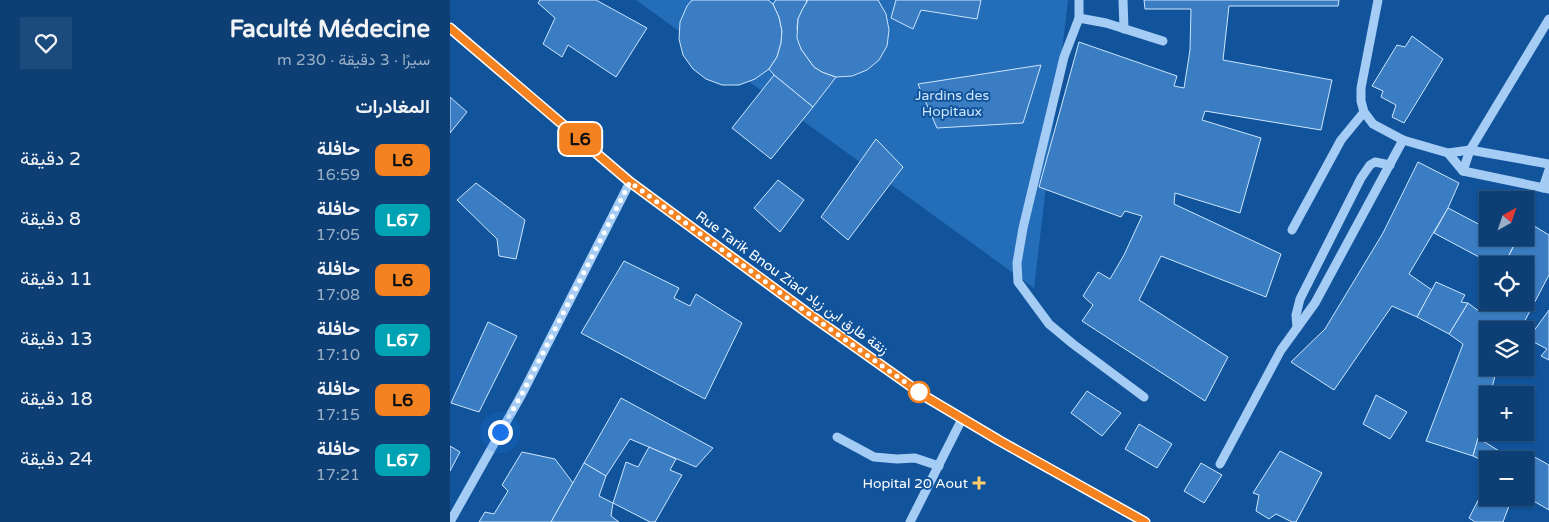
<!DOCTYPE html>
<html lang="ar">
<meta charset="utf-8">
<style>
:root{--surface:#0d3f74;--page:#1b4a7c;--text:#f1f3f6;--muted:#9aafc5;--line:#2d5886}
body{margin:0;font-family:"Varela Round",Vazirmatn,sans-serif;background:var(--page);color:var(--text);direction:rtl;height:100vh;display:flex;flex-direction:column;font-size:19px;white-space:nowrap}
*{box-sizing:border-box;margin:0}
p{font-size:16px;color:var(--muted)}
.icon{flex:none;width:28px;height:28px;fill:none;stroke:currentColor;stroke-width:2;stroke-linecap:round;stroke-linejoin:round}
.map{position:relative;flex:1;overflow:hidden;direction:ltr}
.side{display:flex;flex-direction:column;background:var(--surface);width:450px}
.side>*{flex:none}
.badge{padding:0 10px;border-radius:8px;font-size:18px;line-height:32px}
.needle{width:32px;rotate:40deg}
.fabs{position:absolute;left:1029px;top:191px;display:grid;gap:10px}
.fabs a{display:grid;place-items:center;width:55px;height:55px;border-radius:0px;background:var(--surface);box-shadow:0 1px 4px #0004,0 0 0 1px var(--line);font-size:25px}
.you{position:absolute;width:25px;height:25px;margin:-12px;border:4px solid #fff;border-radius:50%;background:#1a73e8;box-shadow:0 0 0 8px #1a73e833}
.map>.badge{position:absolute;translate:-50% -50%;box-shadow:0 0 0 2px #fff}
h2{padding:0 20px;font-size:19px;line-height:45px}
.round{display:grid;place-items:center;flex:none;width:52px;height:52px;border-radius:0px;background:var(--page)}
.headline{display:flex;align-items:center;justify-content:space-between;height:85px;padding:0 20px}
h1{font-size:24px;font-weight:800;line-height:38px}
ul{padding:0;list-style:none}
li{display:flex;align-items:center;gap:15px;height:60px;padding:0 20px}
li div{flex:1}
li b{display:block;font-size:19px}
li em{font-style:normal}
li .badge{min-width:55px;font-weight:700;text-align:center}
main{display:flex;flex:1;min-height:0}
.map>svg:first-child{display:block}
.green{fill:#246eb9}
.building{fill:#3a7dc2;stroke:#cde5fe}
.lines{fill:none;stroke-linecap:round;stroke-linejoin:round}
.minor{stroke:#a5ccf4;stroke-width:9}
.line-casing{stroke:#fff;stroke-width:11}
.line{stroke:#f58220;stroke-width:8}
.walk{stroke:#fff;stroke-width:5;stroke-dasharray:0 9}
.stop-dot{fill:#fff;stroke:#f58220;stroke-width:2.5}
.poi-dot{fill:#ffcc68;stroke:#11549b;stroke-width:2}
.labels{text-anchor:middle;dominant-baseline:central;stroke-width:4;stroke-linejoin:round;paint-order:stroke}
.park-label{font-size:14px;fill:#cde5fe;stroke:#11549b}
.street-label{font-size:14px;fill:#fff;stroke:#11549b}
.poi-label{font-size:14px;fill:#fff;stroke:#11549b;text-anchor:end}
</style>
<main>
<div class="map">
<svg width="1099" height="522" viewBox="0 0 1099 522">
<rect width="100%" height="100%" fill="#11549b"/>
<polygon class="green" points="186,0 618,0 584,288"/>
<g class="building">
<polygon points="90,0 146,0 197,28 166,77 118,45 112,57 93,44 105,18 88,3"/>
<polygon points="242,0 318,0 323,4 329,17 332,31 331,43 327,57 319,69 305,79 289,85 272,85 256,79 243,69 233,55 229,39 230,22 237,6"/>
<polygon points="326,0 356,0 357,1 348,19 347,28 351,49 364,67 372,72 386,77 363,107 324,75 319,69 327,57 331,43 332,31 329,17 323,4"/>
<polygon points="358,0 428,0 436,14 439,30 437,46 429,60 417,70 402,76 386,77 372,72 364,67 351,49 347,38 348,19 352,10"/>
<polygon points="446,0 531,0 527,19 471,10 463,29 441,18"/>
<polygon points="694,0 889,0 888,6 779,6 773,60 882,80 871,130 755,111 752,120 811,138 790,213 725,193 724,204 831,254 816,297 711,256 689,300 778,357 755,401 632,321 643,305 633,296 648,272 660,279 674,255 692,216 675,211 671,217 589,187 629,42 727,76 724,86 734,88 740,50 741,9 695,9"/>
<polygon points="962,36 993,59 954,123 942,117 946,105 931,97 933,91 922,86 947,45 955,47"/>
<polygon points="591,65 573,123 487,128 468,84"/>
<polygon points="324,75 363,107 321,159 282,128"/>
<polygon points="0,97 17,112 0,133"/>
<polygon points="426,139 453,167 398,240 371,217"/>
<polygon points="968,162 1009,183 998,208 959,274 982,290 967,317 942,306 884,390 841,362 875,329 933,233"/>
<polygon points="328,180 354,200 330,232 304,208"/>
<polygon points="26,183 75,220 66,259 49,256 47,239 7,200"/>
<polygon points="998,208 1038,229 1038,238 1054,238 1065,243 1054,265 1044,265 984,233"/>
<polygon points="1076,221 1099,235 1099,275 1070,330 1038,330 1038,368 1050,368 1045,376 1040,395 1038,395 1038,404 1023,456 976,441 1013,344 999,334 1018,303 1030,312 1038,298 1038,302 1075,302 1075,265 1054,265 1068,238 1075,238"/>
<polygon points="174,261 229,288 224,298 240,306 246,294 292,323 255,399 131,333"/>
<polygon points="986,282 1015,295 1011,302 1018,303 999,334 967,317"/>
<polygon points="1099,310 1099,360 1091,356 1097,349 1078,339"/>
<polygon points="38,322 67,336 29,412 1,403"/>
<polygon points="637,391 671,413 652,436 621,413"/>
<polygon points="926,395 957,412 940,439 913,424"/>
<polygon points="171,398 263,448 246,467 180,439 156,476 134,463"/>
<polygon points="689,424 722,444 707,468 675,449"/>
<polygon points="1028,438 1064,460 1038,460 1038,463 1023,456"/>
<polygon points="0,446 10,452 0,471"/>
<polygon points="199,447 226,459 220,470 232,475 205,522 200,522 163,503 176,462 188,467"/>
<polygon points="830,451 872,473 846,522 842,522 826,514 819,519 806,511 809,495 803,493"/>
<polygon points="72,452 105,459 123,483 101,522 29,522 35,512 44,514 58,491 52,485"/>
<polygon points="1081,455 1099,465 1099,510 1075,496 1075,466"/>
<polygon points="134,463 156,476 149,496 163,503 161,516 169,522 101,522"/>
<polygon points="751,463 772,475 754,503 734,491"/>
<polygon points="1038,481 1038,498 1062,498 1053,522 1025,522 1019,518"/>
</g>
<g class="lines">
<g class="minor">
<polyline points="629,0 629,18 614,57 573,228 567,263 568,282 599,324 623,344 694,397"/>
<polyline points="673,0 674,29"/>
<polyline points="928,0 911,88 911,101 914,112 923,124 953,140 998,153 1020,150 1099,164"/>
<polyline points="629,18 656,23 713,41"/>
<polyline points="0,28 180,182 359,314 476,397 550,441 695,522"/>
<polyline points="998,153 1013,171 1099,189"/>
<polyline points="1013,171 1020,150 1099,19"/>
<polyline points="1093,188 1099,170"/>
<polyline points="842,230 891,140 914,112"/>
<polyline points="847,328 846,315 850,299 911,178 920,165 925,162 940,165"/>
<polyline points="387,437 424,457 447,459 465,458 489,466"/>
<polyline points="770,464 831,350 865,303 953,140"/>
<polyline points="0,522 72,394 180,182"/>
<polyline points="460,522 512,419"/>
</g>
</g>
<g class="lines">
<defs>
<polyline id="line" points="0,28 180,182 359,314 476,397 550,441 695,522"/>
</defs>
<use href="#line" class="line-casing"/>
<use href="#line" class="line"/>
<polyline class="walk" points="50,432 72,394 180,182 359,314 476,397 469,392"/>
</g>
<circle class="stop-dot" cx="469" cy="392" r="10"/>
<path class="poi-dot" d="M526.5 475.5h5v5h5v5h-5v5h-5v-5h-5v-5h5z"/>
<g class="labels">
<g class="park-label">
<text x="502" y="95">Jardins des<tspan x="502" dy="16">Hopitaux</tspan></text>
</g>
<g class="street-label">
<text transform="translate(342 283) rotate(36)">Rue Tarik Bnou Ziad زنقة طارق ابن زياد</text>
</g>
<g class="poi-label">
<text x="518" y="483">Hopital 20 Aout</text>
</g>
</g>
</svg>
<div class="fabs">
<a><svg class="needle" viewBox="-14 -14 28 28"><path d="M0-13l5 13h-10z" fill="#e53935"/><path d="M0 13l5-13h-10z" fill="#9aafc5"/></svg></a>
<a><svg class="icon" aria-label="locate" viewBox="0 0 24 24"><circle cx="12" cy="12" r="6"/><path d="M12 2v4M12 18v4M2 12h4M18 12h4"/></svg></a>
<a><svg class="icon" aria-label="layers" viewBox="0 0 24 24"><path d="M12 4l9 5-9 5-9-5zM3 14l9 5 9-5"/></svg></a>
<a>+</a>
<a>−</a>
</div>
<div class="you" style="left:50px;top:432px"></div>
<b class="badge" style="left:130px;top:139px;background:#f58220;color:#111">L6</b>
</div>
<section class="side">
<div class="headline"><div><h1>Faculté Médecine</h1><p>سيرًا · 3 دقيقة · 230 m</p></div><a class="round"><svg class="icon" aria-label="heart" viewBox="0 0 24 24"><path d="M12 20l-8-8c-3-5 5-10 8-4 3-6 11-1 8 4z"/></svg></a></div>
<h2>المغادرات</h2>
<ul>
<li><span class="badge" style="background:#f58220;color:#111">L6</span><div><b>حافلة</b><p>16:59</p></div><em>2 دقيقة</em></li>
<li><span class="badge" style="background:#00a3b4;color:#fff">L67</span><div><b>حافلة</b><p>17:05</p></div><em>8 دقيقة</em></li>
<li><span class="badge" style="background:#f58220;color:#111">L6</span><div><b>حافلة</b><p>17:08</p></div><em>11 دقيقة</em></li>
<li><span class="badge" style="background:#00a3b4;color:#fff">L67</span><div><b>حافلة</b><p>17:10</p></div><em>13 دقيقة</em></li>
<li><span class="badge" style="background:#f58220;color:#111">L6</span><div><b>حافلة</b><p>17:15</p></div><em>18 دقيقة</em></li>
<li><span class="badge" style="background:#00a3b4;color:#fff">L67</span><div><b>حافلة</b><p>17:21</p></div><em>24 دقيقة</em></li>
</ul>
</section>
</main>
